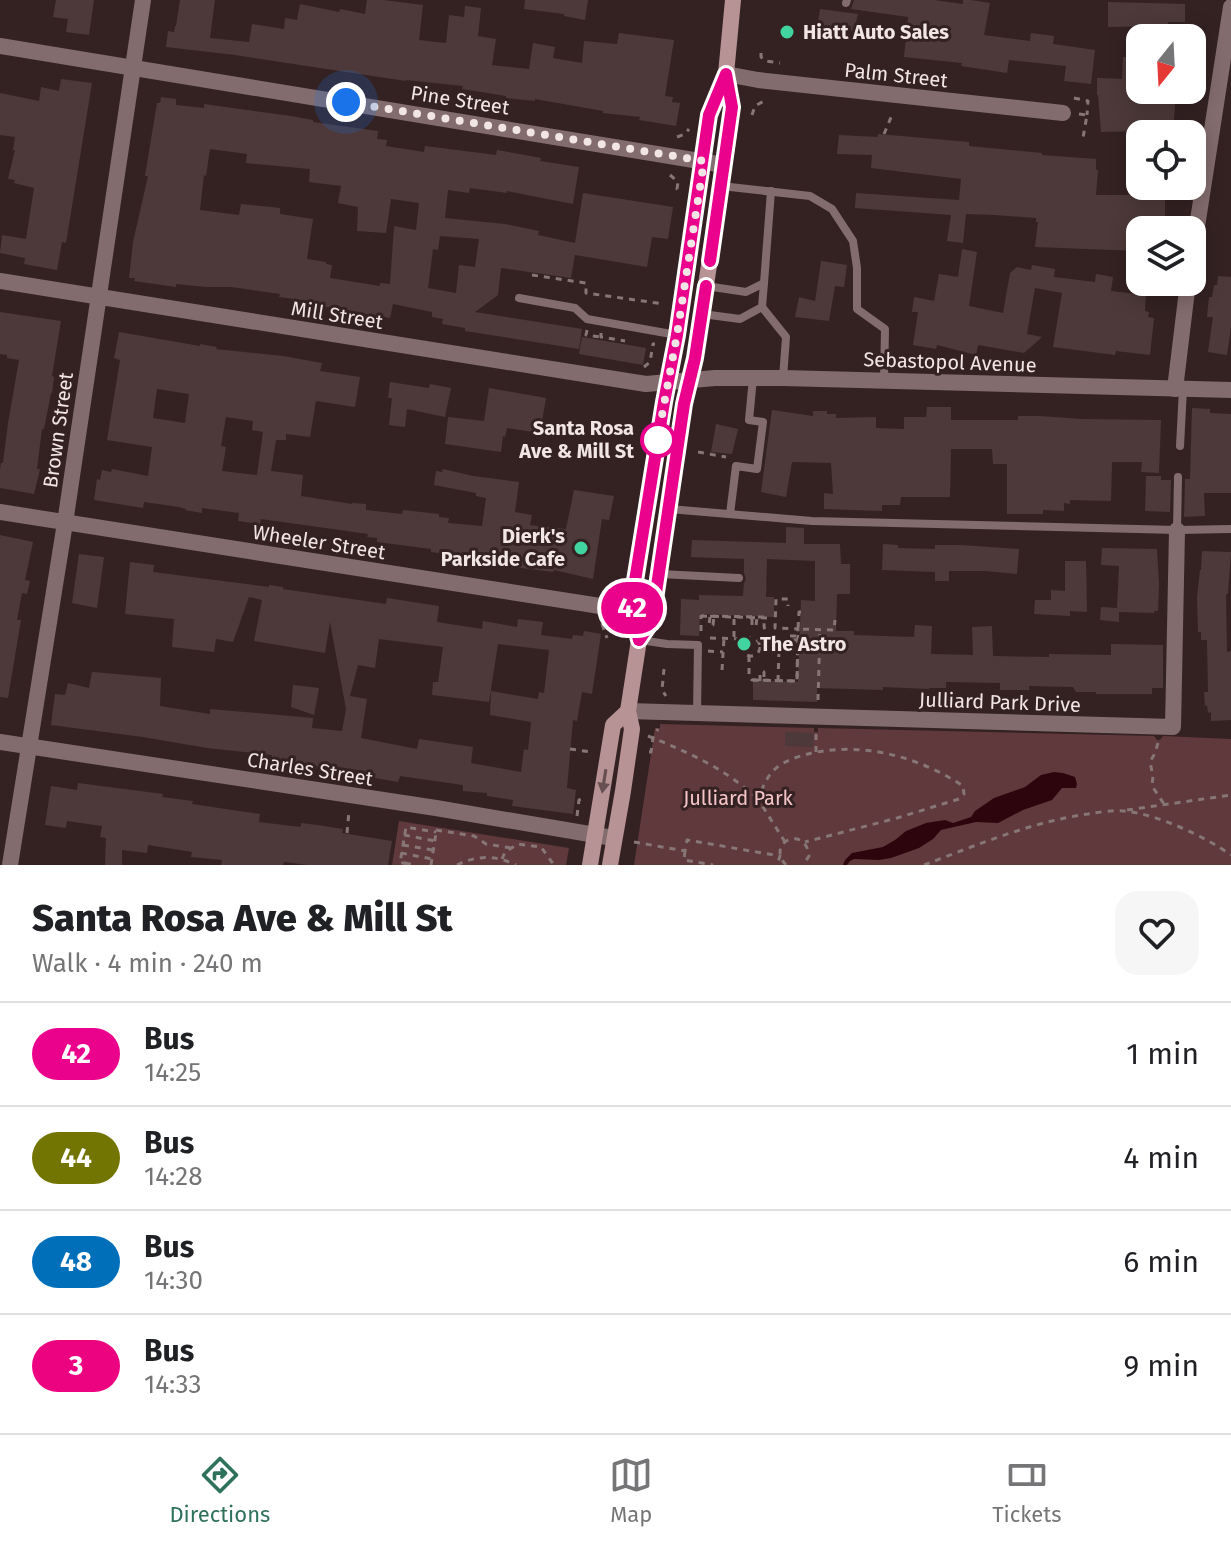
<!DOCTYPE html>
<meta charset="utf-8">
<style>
:root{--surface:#fff;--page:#f6f6f6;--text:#202124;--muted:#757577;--line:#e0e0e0;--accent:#2f725c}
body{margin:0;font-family:"Fira Sans",sans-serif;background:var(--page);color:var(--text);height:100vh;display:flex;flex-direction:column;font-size:30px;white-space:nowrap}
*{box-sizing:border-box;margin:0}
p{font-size:26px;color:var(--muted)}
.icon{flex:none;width:44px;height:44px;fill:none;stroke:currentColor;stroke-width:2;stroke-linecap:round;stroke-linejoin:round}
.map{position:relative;height:865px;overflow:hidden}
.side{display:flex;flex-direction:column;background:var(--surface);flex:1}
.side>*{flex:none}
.badge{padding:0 16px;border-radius:26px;font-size:28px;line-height:52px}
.needle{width:52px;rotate:198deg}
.fabs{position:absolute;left:1126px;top:24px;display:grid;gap:16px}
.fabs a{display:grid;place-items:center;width:80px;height:80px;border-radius:16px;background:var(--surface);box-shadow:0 4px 20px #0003;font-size:40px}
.you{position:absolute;width:40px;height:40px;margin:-20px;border:6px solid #fff;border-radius:50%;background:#1a73e8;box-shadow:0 0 0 12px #1a73e833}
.map>.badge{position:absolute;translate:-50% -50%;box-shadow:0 0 0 4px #fff}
.round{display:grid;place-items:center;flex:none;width:84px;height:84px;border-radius:24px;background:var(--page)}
.head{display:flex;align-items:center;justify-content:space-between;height:136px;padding:0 32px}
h1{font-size:38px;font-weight:800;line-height:60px}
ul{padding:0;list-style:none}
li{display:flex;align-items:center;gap:24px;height:104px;padding:0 32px;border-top:2px solid var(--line)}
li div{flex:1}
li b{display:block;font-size:30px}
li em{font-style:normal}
li .badge{min-width:88px;font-weight:700;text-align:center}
.dock{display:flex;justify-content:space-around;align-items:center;height:112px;border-top:2px solid var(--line);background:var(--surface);font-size:22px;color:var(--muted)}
.dock a{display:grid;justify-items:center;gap:4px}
.dock .current{color:var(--accent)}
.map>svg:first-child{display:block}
.green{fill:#60393c}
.water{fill:#2d060d}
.building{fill:#4d393a;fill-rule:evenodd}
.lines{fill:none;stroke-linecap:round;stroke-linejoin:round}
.path{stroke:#867676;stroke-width:3;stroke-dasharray:6 6;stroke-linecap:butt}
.lane{stroke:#836c6d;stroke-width:8}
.street{stroke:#836c6d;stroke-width:16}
.secondary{stroke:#b79395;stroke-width:16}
.path-bridge{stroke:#867676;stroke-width:3;stroke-dasharray:6 6;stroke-linecap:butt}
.oneway{fill:#684f51}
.line-casing{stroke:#fff;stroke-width:18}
.line{stroke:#ea028c;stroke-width:12}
.walk{stroke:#f2e5e5;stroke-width:8;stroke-dasharray:0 14.4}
.poi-dot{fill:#42d4a0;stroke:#342223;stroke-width:3}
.stop-dot{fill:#fff;stroke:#ea028c;stroke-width:4}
.labels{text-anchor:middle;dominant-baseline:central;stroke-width:6;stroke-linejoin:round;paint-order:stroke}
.poi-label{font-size:20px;font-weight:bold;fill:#f2e5e5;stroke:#342223;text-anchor:start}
.street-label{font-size:20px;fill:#f2e5e5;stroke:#342223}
.stop-label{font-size:20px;font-weight:bold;fill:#f2e5e5;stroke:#342223;text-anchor:end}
.park-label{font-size:20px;fill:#f6c5c7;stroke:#342223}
</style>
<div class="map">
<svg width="1231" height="865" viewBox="0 0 1231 865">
<rect width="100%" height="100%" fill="#342223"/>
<g class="green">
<polygon points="660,724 814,728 814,732 818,732 818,728 1154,736 1157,740 1160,740 1163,736 1231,739 1231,865 634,865 655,728 660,728"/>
<polygon points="399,821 569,848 566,865 392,865"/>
</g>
<polygon class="water" points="1054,772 1063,773 1075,777 1077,784 1076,788 1062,788 1052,800 1023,810 998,823 976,822 941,830 933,839 919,848 891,858 879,860 854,859 850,861 847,865 843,865 845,860 852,853 883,847 895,840 906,831 926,823 945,820 953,823 971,817 975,811 994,798 1025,787 1041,775"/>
<g class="building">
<polygon points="56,0 94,0 89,35 66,32 68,19 53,17"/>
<polygon points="180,0 215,0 210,38 249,42 252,24 284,29 285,18 297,20 300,4 339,12 340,9 365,14 367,0 384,0 423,5 419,40 446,43 449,15 464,17 465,6 481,8 478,36 496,39 492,65 529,69 533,43 555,47 553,58 582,63 584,41 617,44 619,33 674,40 665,96 673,97 672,102 680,103 676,126 639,120 640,117 603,113 603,111 535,99 535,101 506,98 506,96 462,89 463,86 406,80 406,81 235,55 166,47 168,31 174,32 175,26 176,26"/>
<polygon points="525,0 588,0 585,20 564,16 564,14 524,9"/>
<polygon points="854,0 934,0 963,4 963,0 971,0 990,3 984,35 1030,41 1031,33 1054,36 1053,44 1095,50 1091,84 1064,81 1066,66 1009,60 1007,73 961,66 962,63 904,57 908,17 851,9"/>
<polygon points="1108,2 1185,4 1185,22 1168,22 1168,26 1108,27"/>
<polygon points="820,9 858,14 854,31 817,27"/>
<polygon points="1123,57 1140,58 1140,90 1176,90 1173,134 1141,134 1142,131 1101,132 1098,95 1097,95 1097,78 1122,79"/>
<polygon points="61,79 92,83 66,243 62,242 57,270 24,264 25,258 0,253 2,235 26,239 34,188 14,183 15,180 8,179 15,150 13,150 15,137 0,135 0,93 39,101 41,87 59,91"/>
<path d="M161 97 176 99V105L204 108V104L218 106 291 116 313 120V122L378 131 377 139 387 140 386 146 424 152 425 146 496 155 497 150 541 158 540 161 579 167 573 204 507 191V193L470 188 469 193 448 190 445 218 505 224 539 231 538 235 575 243 583 193 673 207 668 239 652 237 647 267 575 255 571 278 501 268 498 295 475 312 582 329 579 349 465 331V328L442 324 443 319 432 317V312L393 304 390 318 309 304V301L279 297 280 294 231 287H206L176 284V287L134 281 135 278H129L133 242 148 176H145L157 103H160ZM210 149 247 154 246 163 310 169 309 182 341 186 338 203 358 207 357 231 386 233 391 199 419 203 416 230 394 226 390 284 380 283V286L330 278 332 265 326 264V262L307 259 313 219 280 214V208L241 204 239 215 200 210 204 175 206 176ZM440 236 479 239 475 267 459 265 456 293 428 288 433 249 438 250Z"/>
<polygon points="878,134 969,142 969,146 1042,153 1042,155 1096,159 1096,170 1098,170 1096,195 1165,195 1165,221 1140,221 1140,251 1035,247 1038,222 1036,222 1036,218 994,215 966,214 963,243 947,241 951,215 855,208 856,193 959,200 961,179 871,168 872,155 837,154 839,135 878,137"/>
<polygon points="962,249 977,252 969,306 1003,313 1010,273 1017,267 1031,270 1032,265 1055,269 1054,277 1095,282 1096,274 1113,277 1111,291 1146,295 1145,311 1149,312 1148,317 1154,318 1150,355 1116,351 1115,355 1053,347 1062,293 1035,288 1027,334 1042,337 1024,353 978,345 976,355 937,345 936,349 913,345 918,312 912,312 914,297 934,301 939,274 958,277"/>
<polygon points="821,261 847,265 844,287 835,286 829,321 795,317 799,297 815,301"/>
<polygon points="1218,276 1231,277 1231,327 1227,355 1208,352 1213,317 1207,317 1209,297 1212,297 1214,285 1217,285"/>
<polygon points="0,312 61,321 52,376 54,377 52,393 51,393 44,429 42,429 37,469 40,469 34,494 0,488 0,470 1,463 3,463 8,423 19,360 7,358 7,355 0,354"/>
<path d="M119 332 200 346V344L217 347 216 349 283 356 322 363 320 371 360 377 355 407 316 401 310 437 286 434V440H276L271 471 303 475 301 496 352 504V503L366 504V510L402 514 403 510 439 514V517L449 518 448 523 482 526 486 498 476 496V493L434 485 436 471 442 472 443 469 473 476 519 482 515 512 532 515 530 525 566 529 574 490 614 496 609 520 602 519 593 579 554 570 553 572 461 560V556L431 552V549L377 542V538L367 537 368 534 261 519 260 524 238 521 239 513 202 508V513L185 510 186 509 179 507 144 502 143 508 94 500 97 479 100 480 102 470 111 472 112 469 148 476 152 447 107 440 120 360 114 358ZM157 389 189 394 185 423 153 418ZM226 417 253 421 252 430 263 432 257 475 222 471 226 447 221 446Z"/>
<polygon points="582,337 646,348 643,365 579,354"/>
<polygon points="390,382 429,388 430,384 451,388 445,417 407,409 405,427 389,425 392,398 388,398"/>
<polygon points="489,388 546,398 540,433 507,428 505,437 503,436 501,452 445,444 448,417 484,421"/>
<polygon points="927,407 951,407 951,420 1018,420 1018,416 1040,416 1082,419 1161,420 1159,473 1141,472 1142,462 1112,462 1111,501 1070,500 1070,504 1064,503 1064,511 1043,510 1043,514 1007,514 1007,464 993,464 992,449 951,449 950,497 901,497 900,505 882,505 882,511 824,509 824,493 833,494 831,463 792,462 786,497 761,492 772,410 813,416 813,411 827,411 827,414 836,414 836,418 876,417 876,428 904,429 904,417 926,417"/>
<polygon points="1192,408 1210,409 1210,413 1231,414 1231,493 1204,493 1205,516 1184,517 1185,479 1190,479"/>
<polygon points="716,424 738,429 732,454 711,452"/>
<polygon points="1146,476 1161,476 1161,480 1171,480 1170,512 1145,511"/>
<polygon points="786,527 804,528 804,544 840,544 841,564 850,564 850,594 837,594 836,631 854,631 854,635 914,637 915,625 932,626 931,654 973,655 972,627 992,626 993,656 1049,657 1049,654 1111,655 1111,644 1163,645 1163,688 1152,688 1152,694 1096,694 1096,692 1076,692 1073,687 1029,686 1029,690 1000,690 1000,683 946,682 946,688 929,688 929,689 883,687 883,690 817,688 817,702 753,700 753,681 798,682 801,600 815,601 815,561 767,559 766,597 774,597 774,617 700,614 699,636 680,635 681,599 699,600 699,595 743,596 744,583 746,579 744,573 744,559 691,557 692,540 786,543"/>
<polygon points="0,535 33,542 25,580 30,581 27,594 22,593 17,620 21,620 8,698 0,697"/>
<polygon points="883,544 898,545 898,548 935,549 935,545 961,545 1019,549 1017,574 985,571 949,571 949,581 935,581 935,572 882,570"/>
<polygon points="1102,548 1157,549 1159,585 1158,611 1154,611 1154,613 1119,612 1119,622 1100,620 1101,607 1117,608 1119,566 1101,565"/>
<polygon points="1202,551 1231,552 1228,594 1226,594 1227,652 1231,651 1231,720 1211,721 1211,712 1208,713 1207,705 1205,706 1204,692 1208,692 1207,640 1201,640 1201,632 1198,632 1197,597 1200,570 1201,570"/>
<polygon points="79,554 104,557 97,608 72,603"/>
<polygon points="1065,561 1086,561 1087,612 1070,611 1070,616 1034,614 1035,600 1051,600 1051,590 1065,591"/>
<path d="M130 562 154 565 153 572 269 587V585L283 587V589L386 604 387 598 439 606 437 622 482 629 483 621 517 627 518 619 543 622 541 635 572 639 573 635 583 636 584 631 601 634 592 694 582 692 577 721 573 720 567 788 576 790 573 814 512 806 513 800 487 796V793L463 791V785L400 776 398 782 364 776 365 771 327 766H317L316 769 271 761 272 755 207 748 143 737 51 725 55 694 65 695 68 683 89 688 92 672H93L161 678 160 706 210 714V709L313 718 312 728 342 731 346 709 330 622 325 653 254 641 262 600 249 597 233 642 216 639 214 652 172 647 174 619 125 614ZM379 639 443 647 438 682H433L432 695 489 702 498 644 549 650 544 693 539 692 538 699 491 691 490 715 531 722 528 750 524 749 521 772 471 763 473 747 419 739 417 749 361 738 367 699 350 696 358 665 375 668Z"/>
<polygon points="293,685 319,688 314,715 291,707"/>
<polygon points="785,732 814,733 813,747 785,746"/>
<polygon points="78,783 163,794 162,797 193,801 192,804 260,814 259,822 301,827 301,823 317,825 343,829 342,833 392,841 388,865 308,865 284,862 283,865 221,865 222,860 191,857 192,852 148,845 147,853 122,850 122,865 105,865 106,838 100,837 102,826 67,821 66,828 45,825 51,786 77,790"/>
</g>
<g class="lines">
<g class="path">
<polyline points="761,53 761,57 765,61 780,63"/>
<polyline points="1074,98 1088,101 1087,115"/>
<polyline points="1079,114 1087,115 1083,138"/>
<polyline points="752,115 755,106 764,101"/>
<polyline points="884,134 892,115"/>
<polyline points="677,137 685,134 689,129"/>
<polyline points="670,175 678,182 677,189 681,191"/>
<polyline points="532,275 586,283 586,293 664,304"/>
<polyline points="587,330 586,335 601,337"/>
<polyline points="601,333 601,337 625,341"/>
<polyline points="644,367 650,362 653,344 655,344"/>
<polyline points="698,452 726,457"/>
<polyline points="801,612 799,612 798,629 834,630 835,620"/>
<polyline points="752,619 752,626 756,626 757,617"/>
<polyline points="602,624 607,638"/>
<path d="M701 631V616L764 617C763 646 773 643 798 643"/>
<polyline points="734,637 734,617"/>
<circle cx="751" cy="647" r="9"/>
<polyline points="710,638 746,639"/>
<polyline points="762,650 798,651"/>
<polyline points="708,651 723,652"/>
<polyline points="749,656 749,677 752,680 797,681 798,629 775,628 776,599 788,599 788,606"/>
<polyline points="664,669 662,690 666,696"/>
<polyline points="722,670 724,638"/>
<polyline points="760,681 760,672 764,672 764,679"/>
<polyline points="778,681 779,650"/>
<polyline points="818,700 820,629"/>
<path d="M648 736C690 753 724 768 758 799"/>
<polyline points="1158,743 1155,753 1150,762 1153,776 1152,786 1164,804"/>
<polyline points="570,749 591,752"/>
<polyline points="649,752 651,752 653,738 658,729"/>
<polyline points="816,752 816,732"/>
<polyline points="1127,810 1231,795"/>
<polyline points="577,816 579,800 583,798"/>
<polyline points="436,830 474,836 486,844 511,848"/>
<polyline points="347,833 349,811"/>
<polyline points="404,835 435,841"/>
<polyline points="634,842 685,851 687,840 780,856 777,865"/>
<path d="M785 842 758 799C762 790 765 780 772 772 780 763 793 758 804 755 858 740 918 756 963 786L964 794 959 799 897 818 805 842"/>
<polyline points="403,845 433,850"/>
<polyline points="685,851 684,860 713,865"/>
<polyline points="401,853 432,859"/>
<polyline points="502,859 505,852 518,844 541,847 554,865"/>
<polyline points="405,863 415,865"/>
<polyline points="404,865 405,863 400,863 406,827 436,832"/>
<polyline points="431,865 436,833"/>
<path d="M457 865C477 855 496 855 516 865"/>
<path d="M786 865C765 842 806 824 809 856L803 865"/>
<path d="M924 865C977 845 1031 822 1088 814 1099 812 1113 810 1124 811 1157 814 1204 836 1231 855"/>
</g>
<g class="lane">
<polyline points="846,3 847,0"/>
<polyline points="721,186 810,196 832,209 853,241 857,268 857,309 885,329 884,380"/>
<polyline points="706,286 746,292 764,283 771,191"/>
<polyline points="519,298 575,308 587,319 677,335"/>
<polyline points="762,307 786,337 783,378"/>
<polyline points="702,314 740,319 762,307 764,283"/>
<polyline points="1180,446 1183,389"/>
<polyline points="669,509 812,521 1177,530 1231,529"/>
<polyline points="730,514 736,466 757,469 763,422 749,420 753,378"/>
<polyline points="1177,530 1178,477"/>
<polyline points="660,574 739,578"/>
<polyline points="640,640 667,644 698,645 697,713"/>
</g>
<g class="street">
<polyline points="0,46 724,165"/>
<polyline points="726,74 758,80 1063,113"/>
<polyline points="1192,259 1231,7"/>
<polyline points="0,281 646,384 715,378 783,378 1231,390"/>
<polyline points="1175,389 1188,282"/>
<polyline points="0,512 632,611"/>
<polyline points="628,711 1173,727 1177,530"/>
<polyline points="0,742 436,808 613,838"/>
<polyline points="10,865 65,523 143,0"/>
</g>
<g class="secondary">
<polyline points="639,640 650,624 654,606 684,404 695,358 728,139 732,107 726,76"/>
<polyline points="590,865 613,725 628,711"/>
<polyline points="610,865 623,791 632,729 628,711 639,640 632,611 634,587 664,402 677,335 709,115 726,74 733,0"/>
</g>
<g class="path-bridge">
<polyline points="701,616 767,618"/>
<polyline points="710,617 709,625 713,625 714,616"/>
<polyline points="796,636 789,636 789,640 798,640"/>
<polyline points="753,680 797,681 798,635"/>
</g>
</g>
<defs><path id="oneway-solid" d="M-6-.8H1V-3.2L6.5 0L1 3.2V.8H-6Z" transform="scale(2)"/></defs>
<use class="oneway" href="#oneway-solid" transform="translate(604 781) rotate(99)"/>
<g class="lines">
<defs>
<polyline id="line" points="706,286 695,358 684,404 654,606 650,624 639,640 632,611 634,587 664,402 677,335 709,115 726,74 732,107 710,261"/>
</defs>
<use href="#line" class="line-casing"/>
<use href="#line" class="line"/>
<polyline class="walk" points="346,102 704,161 677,335 657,442 658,440"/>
</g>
<g class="poi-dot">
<circle cx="787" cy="32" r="8"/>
<circle cx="581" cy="548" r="8"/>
<circle cx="744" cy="644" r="8"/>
</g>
<circle class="stop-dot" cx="658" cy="440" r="16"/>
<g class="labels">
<g class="poi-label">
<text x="803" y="32">Hiatt Auto Sales</text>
<text x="565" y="536" text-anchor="end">Dierk's<tspan x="565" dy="23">Parkside Cafe</tspan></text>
<text x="760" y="644">The Astro</text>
</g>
<g class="street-label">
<text transform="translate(896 75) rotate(6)">Palm Street</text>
<text transform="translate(460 100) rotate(9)">Pine Street</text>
<text transform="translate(337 315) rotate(9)">Mill Street</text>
<text transform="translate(950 362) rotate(2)">Sebastopol Avenue</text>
<text transform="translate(58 430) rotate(-82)">Brown Street</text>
<text transform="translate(319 542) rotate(9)">Wheeler Street</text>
<text transform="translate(1000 702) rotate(2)">Julliard Park Drive</text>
<text transform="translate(310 769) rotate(9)">Charles Street</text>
</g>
<g class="stop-label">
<text x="634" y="428">Santa Rosa<tspan x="634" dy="23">Ave &amp; Mill St</tspan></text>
</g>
<g class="park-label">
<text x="738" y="798">Julliard Park</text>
</g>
</g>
</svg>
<div class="fabs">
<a><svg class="needle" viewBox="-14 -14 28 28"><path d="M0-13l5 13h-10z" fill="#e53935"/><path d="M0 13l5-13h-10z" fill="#757577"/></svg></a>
<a><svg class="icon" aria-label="locate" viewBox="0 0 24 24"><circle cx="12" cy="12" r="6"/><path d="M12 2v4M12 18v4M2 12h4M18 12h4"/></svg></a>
<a><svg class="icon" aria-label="layers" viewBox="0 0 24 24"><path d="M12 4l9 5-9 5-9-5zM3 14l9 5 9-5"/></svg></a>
</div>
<div class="you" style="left:346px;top:102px"></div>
<b class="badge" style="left:632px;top:608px;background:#ea028c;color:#fff">42</b>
</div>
<section class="side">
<div class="head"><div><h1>Santa Rosa Ave &amp; Mill St</h1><p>Walk · 4 min · 240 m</p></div><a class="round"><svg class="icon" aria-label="heart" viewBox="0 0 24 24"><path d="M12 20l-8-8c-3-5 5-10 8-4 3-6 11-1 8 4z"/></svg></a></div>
<ul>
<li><span class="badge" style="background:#ea028c;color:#fff">42</span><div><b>Bus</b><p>14:25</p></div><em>1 min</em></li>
<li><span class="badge" style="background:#727501;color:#fff">44</span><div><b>Bus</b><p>14:28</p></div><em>4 min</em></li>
<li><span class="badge" style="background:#006fba;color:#fff">48</span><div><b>Bus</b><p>14:30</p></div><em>6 min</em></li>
<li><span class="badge" style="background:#ec0380;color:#fff">3</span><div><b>Bus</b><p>14:33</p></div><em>9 min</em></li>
</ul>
</section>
<nav class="dock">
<a class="current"><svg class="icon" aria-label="directions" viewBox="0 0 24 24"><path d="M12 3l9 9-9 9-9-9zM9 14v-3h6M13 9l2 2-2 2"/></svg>Directions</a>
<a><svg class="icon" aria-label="map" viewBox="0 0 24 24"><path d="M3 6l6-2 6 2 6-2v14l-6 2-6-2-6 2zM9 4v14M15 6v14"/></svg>Map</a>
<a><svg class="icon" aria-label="tickets" viewBox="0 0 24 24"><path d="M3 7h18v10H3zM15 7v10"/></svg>Tickets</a>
</nav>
